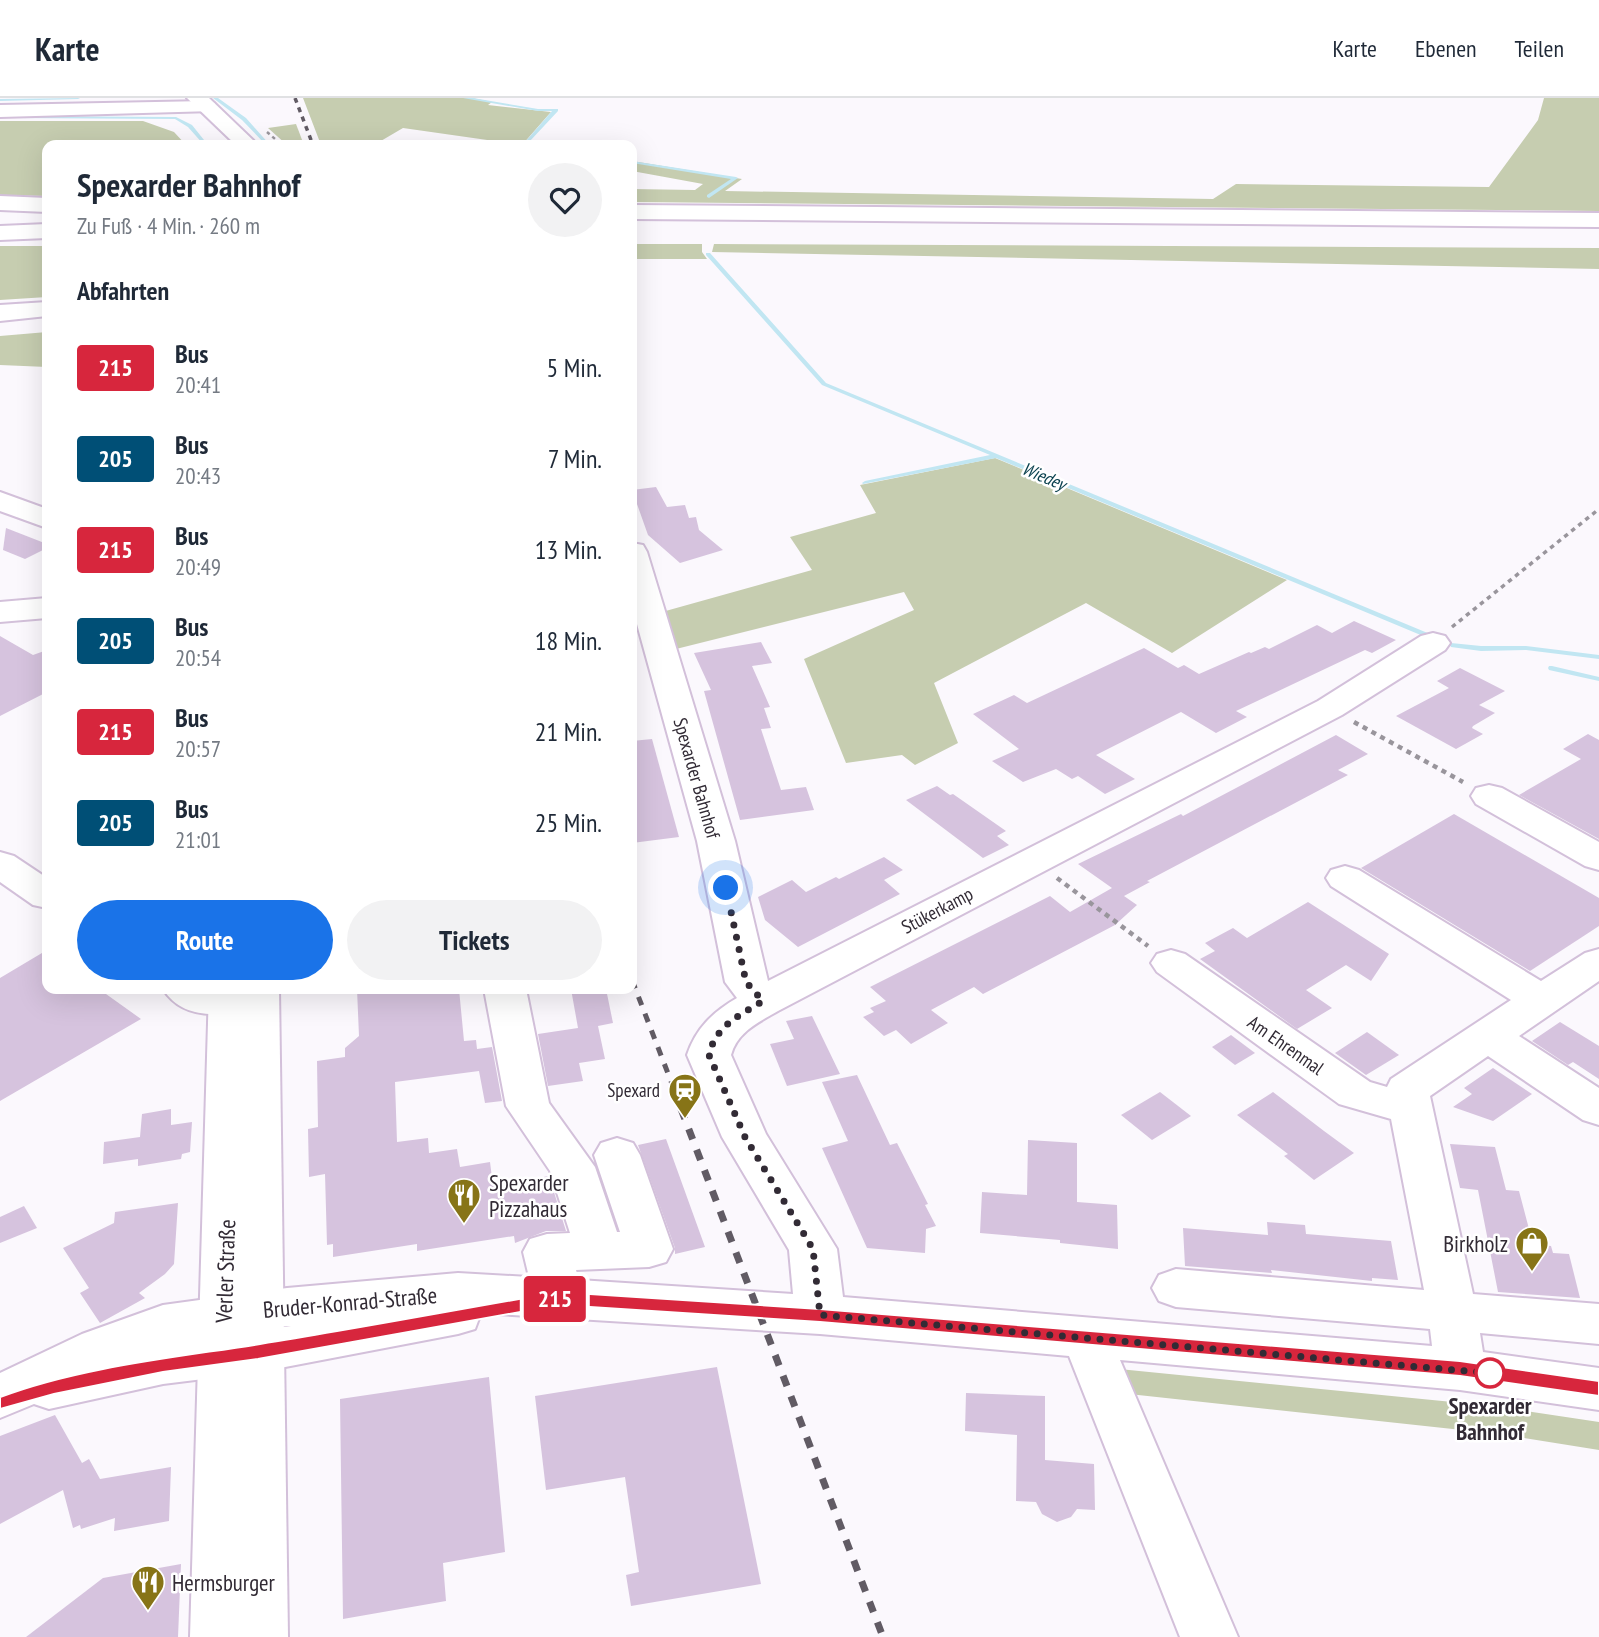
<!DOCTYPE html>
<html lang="de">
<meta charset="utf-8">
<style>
:root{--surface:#fff;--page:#f2f2f3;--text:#1f2937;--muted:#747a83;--line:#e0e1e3;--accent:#1a73e8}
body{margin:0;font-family:"PT Sans Narrow",sans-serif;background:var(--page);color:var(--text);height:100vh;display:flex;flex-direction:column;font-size:26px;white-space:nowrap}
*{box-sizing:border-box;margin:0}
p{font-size:23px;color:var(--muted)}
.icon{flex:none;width:38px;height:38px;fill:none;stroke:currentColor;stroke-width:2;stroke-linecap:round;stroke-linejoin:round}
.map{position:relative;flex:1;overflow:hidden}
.drawer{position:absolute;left:42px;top:42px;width:595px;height:854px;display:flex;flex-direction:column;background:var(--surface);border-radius:14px;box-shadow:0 7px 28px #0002}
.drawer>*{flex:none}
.badge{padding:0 14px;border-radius:5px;font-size:24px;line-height:46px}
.you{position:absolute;width:35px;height:35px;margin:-18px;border:5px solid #fff;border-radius:50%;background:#1a73e8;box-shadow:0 0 0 10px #1a73e833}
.map>.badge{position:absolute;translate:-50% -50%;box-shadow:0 0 0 4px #fff}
h2{padding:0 35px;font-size:26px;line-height:63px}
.round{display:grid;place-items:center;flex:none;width:74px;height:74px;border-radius:37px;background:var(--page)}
.summary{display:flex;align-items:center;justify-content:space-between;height:119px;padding:0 35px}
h1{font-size:33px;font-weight:700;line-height:52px}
.cta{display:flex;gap:14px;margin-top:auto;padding:14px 35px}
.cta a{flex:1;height:80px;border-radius:42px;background:var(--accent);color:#fff;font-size:28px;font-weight:700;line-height:80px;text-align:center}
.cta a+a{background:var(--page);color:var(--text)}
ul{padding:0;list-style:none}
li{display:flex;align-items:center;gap:21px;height:91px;padding:0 35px}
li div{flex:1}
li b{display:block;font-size:26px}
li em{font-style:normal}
li .badge{min-width:77px;font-weight:700;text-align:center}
header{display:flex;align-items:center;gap:42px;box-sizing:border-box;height:98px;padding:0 35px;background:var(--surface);border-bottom:2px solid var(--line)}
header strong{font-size:33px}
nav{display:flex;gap:38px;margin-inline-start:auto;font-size:24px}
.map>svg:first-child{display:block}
.green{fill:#c6cdb0}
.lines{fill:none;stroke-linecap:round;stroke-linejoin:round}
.stream{fill:#c1e6f2;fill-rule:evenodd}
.building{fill:#d6c3de}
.minor-casing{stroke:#d3c0da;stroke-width:4}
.major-casing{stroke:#d3c0da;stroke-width:4}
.highway-casing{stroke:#d3c0da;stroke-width:4}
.path-far2{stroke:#99959c;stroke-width:2.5;stroke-dasharray:3.5 3.5;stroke-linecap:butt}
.path-far1{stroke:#99959c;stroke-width:3.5;stroke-dasharray:4.5 4.5;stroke-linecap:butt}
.path{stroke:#99959c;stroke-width:4.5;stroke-dasharray:5 5;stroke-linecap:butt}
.minor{fill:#fff;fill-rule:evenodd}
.major{fill:#fff;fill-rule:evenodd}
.highway{fill:#fff;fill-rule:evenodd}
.rail-far2{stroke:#615b64;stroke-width:3.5;stroke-dasharray:5 5;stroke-linecap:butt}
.rail-far1{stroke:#615b64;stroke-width:5;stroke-dasharray:9 9;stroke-linecap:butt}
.rail{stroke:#615b64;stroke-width:7;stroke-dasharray:11 11;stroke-linecap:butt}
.line{fill:#d7263d;stroke:#fff;stroke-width:2}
.walk{stroke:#322b35;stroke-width:7;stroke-dasharray:0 12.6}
.stop-dot{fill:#fff;stroke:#d7263d;stroke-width:3.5}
.labels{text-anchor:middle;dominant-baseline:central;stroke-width:5;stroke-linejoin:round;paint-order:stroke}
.far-water-label{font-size:18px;font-style:italic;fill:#083f4d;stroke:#fff}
.street-label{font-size:19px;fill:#322b35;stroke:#fff}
.poi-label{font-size:19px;fill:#322b35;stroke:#fff;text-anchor:end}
.near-poi-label{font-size:23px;fill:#322b35;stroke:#fff;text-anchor:start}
.near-street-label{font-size:23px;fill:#322b35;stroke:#fff}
.near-stop-label{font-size:23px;font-weight:bold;fill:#322b35;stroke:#fff}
</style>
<header>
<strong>Karte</strong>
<nav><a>Karte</a><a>Ebenen</a><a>Teilen</a></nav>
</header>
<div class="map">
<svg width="1599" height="1539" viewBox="0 0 1599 1539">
<rect width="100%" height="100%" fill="#fbf8fd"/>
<g class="green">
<polygon points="303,0 472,0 492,4 488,7 551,14 522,47 403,30 374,47 321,47"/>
<polygon points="1544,0 1599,0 1599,113 632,104 632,91 695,92 703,86 632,73 632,63 742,81 725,93 1213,101 1236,86 1489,89 1538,22"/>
<polygon points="0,23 143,23 174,34 186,47 47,47 47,98 0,97"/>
<polygon points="296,26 304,47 287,47 268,30"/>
<polygon points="632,146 702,146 702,154 707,161 632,161"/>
<polygon points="714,146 1599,150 1599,171 712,154"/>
<polygon points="0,148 47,148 47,199 0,202"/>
<polygon points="47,234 47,269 0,267 0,238"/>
<polygon points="995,360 1287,482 1172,555 1086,505 934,585 958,645 915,667 902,657 846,665 804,561 914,512 904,494 672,552 662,514 812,472 790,439 876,415 860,387"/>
<polygon points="1119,1271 1493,1308 1599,1324 1599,1352 1499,1336 1129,1296"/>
</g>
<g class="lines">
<g class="stream">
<polygon points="80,0 78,1 0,3 0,1"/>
<polygon points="213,0 218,0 246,20 270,47 266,47 242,22"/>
<polygon points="463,0 473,0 538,11 558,11 558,13 530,43 547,47 538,47 525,44 552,13 538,13"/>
<polygon points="15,18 176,19 192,27 208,47 204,47 188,29 175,21 13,20 13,18"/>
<polygon points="632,63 736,79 738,80 709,100 707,99 707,97 731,81 632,65"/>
<polygon points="706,155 710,155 826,285 1430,536 1429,538 1423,538 996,360 863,386 862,385 865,383 990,357 822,287 706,157"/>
<polygon points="1451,545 1481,548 1526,548 1599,557 1599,561 1526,552 1481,553 1451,549 1450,547"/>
<polygon points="1549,568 1552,568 1599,579 1599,583 1549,572 1548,570"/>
</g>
</g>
<g class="building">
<polygon points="656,389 667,409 685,407 689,420 696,419 699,432 723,452 680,465 648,437 632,392"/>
<polygon points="6,430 47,446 47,450 25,461 3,452"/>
<polygon points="1354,523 1396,542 1372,555 1365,552 1236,613 1247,619 1216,635 1181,614 1096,657 1135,681 1105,696 1078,678 1072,681 1056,671 1023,684 992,663 1019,651 973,616 1014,597 1027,605 1144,550 1178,570 1184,567 1199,576 1249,554 1251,555 1265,549 1269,551 1317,527 1332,535"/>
<polygon points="0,538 33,557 47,552 47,594 0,618"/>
<polygon points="761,544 772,565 752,568 770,609 764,610 771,630 761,631 781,692 806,689 814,712 740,722 704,593 711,592 694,555"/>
<polygon points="1460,570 1505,593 1479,607 1495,615 1473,628 1472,630 1483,636 1456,651 1396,618 1449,590 1437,583"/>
<polygon points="1588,636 1599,642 1599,741 1519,697 1581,661 1563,651"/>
<polygon points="1336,637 1368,656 1338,672 1348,677 1147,783 1150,784 1124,798 1137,807 1115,827 983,896 974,889 931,912 948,925 911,946 896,932 884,938 863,919 874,914 870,910 886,903 870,889 1050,798 1070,814 1112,790 1078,766 1181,716 1183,718"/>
<polygon points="652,641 679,739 632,745 632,643"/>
<polygon points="937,688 950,697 953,696 1006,733 997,738 1009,747 983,760 906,702"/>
<polygon points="1454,716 1599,800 1599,828 1530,873 1361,770"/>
<polygon points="884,759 903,772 884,782 900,796 798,849 765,822 758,799 792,782 806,794 836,779 839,781"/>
<polygon points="1308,804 1389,856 1371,883 1346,867 1306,892 1332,910 1297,931 1200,861 1215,853 1205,845 1233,830 1247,840"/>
<polygon points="47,852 47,891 99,891 141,921 0,1003 0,880"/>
<polygon points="357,891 459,891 464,943 476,942 477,951 492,949 502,1003 485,1005 479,973 395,984 397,1044 428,1040 429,1055 457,1051 460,1069 490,1064 493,1088 549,1078 566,1133 546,1133 515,1145 514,1138 417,1153 417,1146 333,1159 333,1146 327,1147 325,1076 309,1079 308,1031 318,1029 317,963 345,959 345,950 359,938"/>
<polygon points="571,891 606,891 613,925 598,928 605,961 579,965 583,983 548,988 538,936 578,930"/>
<polygon points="812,918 840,976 787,988 770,946 794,941 786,923"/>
<polygon points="1560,924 1599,948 1599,981 1573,964 1568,967 1532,943"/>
<polygon points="1367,934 1399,957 1366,977 1335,955"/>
<polygon points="1231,937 1255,955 1235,967 1212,949"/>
<polygon points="1493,970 1532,996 1493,1023 1453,1009 1472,996 1464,990"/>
<polygon points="857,977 890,1047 897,1045 928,1106 925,1107 936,1128 926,1131 925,1155 867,1150 822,1050 848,1043 822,984"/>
<polygon points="1160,994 1191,1018 1152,1042 1121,1017"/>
<polygon points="1273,994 1324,1033 1354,1055 1314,1082 1284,1058 1288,1056 1237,1017"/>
<polygon points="171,1011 171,1027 192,1024 190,1054 182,1056 181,1061 138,1068 138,1061 103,1066 104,1044 140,1039 142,1016"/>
<polygon points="666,1041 705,1149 675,1156 675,1150 638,1047"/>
<polygon points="1028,1042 1077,1045 1077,1104 1117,1107 1118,1151 1060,1145 1060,1142 980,1135 982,1094 1027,1097"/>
<polygon points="1450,1046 1495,1049 1506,1092 1519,1093 1533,1146 1551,1148 1553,1155 1569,1156 1580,1200 1498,1194 1478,1092 1460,1090"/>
<polygon points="178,1105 174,1166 165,1176 139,1195 145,1200 100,1225 80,1195 89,1190 63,1150 114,1125 115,1114"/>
<polygon points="24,1108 37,1130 0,1145 0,1119"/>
<polygon points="1267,1124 1305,1127 1306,1136 1391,1143 1398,1182 1372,1180 1372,1183 1271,1172 1272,1175 1185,1168 1183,1130 1268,1137"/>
<polygon points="717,1269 761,1486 631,1508 626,1477 639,1474 625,1379 546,1392 535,1298"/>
<polygon points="489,1279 505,1454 443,1465 446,1503 343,1521 340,1301"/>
<polygon points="966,1295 1045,1298 1045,1362 1094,1366 1095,1412 1077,1411 1071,1419 1057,1424 1042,1416 1036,1404 1016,1403 1017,1337 965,1333"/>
<polygon points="55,1317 82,1365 89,1361 100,1381 171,1369 169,1423 114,1433 115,1420 81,1431 80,1427 73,1430 63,1392 0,1426 0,1338"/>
<polygon points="181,1466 178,1539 26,1539 103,1480"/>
</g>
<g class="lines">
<defs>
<g id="minor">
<polygon points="0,394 47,411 47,430 0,413"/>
<path d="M632 445 643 447 647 454 735 743 768 883 1318 603 1421 538 1433 535 1445 538 1450 545 1445 552 1342 617 778 913C759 924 737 934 731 957L766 1036 837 1151 843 1199 1432 1248 1430 1231 1176 1209 1159 1203 1152 1190 1159 1177 1176 1171 1424 1192 1391 1021 1339 1006 1157 874 1151 865 1157 856 1171 852 1185 856 1370 984 1387 989 1391 981 1511 902 1331 788 1326 780 1331 772 1345 768 1359 772 1541 883 1585 855 1599 851V883L1519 938 1599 990V1027L1583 1022 1488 958 1430 998 1473 1196 1599 1206V1246L1480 1235 1483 1254 1599 1270V1312L1460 1292 1120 1262 1238 1539H1180L1069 1258 820 1236 481 1215 475 1231 458 1236 259 1274 163 1286 49 1311 34 1306 0 1320V1275L82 1236 163 1207 287 1190 458 1175 529 1179 523 1154 530 1141 547 1136 570 1135 550 1073 506 1008 484 891H526L549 1005 595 1069 617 1134H620L594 1057 601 1045 617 1040 633 1045 640 1057 673 1151 666 1164 649 1169 576 1172 579 1182 793 1196 789 1152 722 1039 687 957C696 930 713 914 737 900L725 884 697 743 632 508ZM287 1228H291L208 1240Z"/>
<polygon points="47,500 47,520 0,524 0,504"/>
<polygon points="1489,687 1502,690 1599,744 1599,772 1585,768 1476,706 1471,698 1476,690"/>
<polygon points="0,754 14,758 47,780 47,810 33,807 0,784"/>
<path d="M163 891H276L279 895 273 905C236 915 187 929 163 891Z"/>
</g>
<g id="major">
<polygon points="187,0 209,0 258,47 236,47"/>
<polygon points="209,891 279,891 288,1539 190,1539"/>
</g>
<g id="highway">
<polygon points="207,3 214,5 217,9 214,13 0,19 0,7"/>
<polygon points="0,98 47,100 47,114 0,112"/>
<polygon points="632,107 1599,115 1599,129 632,121"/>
<polygon points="47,126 47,140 0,142 0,128"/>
<polygon points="47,204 47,218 0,223 0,207"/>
</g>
</defs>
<use href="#minor" class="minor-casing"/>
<use href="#major" class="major-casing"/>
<use href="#highway" class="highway-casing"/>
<polyline class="path-far2" points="267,34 282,47"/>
<polyline class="path-far1" points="1452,529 1599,411"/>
<g class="path">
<polyline points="1354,624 1463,684"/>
<polyline points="1057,780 1148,848"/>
</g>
<use href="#minor" class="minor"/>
<use href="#major" class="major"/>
<use href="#highway" class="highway"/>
<polyline class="rail-far2" points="295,0 313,47"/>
<polyline class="rail-far1" points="632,882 674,991"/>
<polyline class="rail" points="673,990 883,1539"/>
</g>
<path class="line" d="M559 1194 820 1211 1460 1263 1599 1283V1298L1460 1278 820 1224 559 1207 258 1261 163 1274 54 1296 0 1311V1299C80 1269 171 1260 260 1246 360 1230 460 1211 559 1194Z"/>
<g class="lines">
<path class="walk" d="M726 790 746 884 763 903C740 917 715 928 709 957L745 1039 813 1151 820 1217 1490 1275"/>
</g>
<defs>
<symbol id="station-pin" viewBox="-11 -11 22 30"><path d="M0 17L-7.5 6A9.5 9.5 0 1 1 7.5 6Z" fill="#877417" stroke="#fff"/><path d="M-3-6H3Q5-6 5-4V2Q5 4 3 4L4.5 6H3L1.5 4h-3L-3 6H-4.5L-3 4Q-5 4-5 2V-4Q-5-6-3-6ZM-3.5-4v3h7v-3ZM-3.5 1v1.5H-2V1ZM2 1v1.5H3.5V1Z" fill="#fff"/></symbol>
<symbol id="restaurant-pin" viewBox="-11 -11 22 30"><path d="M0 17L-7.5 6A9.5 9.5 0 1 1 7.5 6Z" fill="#877417" stroke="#fff"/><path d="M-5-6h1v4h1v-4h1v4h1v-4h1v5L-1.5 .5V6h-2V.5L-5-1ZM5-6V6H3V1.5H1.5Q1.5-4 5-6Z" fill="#fff"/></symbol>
<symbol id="shop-pin" viewBox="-11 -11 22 30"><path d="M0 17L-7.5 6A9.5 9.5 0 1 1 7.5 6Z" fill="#877417" stroke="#fff"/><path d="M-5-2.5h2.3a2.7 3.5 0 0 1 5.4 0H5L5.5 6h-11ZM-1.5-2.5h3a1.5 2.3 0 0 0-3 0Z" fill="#fff"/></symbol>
</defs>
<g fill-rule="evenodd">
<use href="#station-pin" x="666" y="973" width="38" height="52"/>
<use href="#restaurant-pin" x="445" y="1078" width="38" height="52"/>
<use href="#shop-pin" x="1513" y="1126" width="38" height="52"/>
<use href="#restaurant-pin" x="129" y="1465" width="38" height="52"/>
</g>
<circle class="stop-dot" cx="1490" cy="1275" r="14"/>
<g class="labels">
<g class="far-water-label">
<text transform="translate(1044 378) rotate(23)">Wiedey</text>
</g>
<g class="street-label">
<text transform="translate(697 680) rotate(74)">Spexarder Bahnhof</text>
<text transform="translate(937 812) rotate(-28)">Stükerkamp</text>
<text transform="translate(1286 947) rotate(35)">Am Ehrenmal</text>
</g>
<g class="poi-label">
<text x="660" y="992">Spexard</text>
</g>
<g class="near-poi-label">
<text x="489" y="1084">Spexarder<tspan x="489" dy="26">Pizzahaus</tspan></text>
<text x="1508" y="1145" text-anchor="end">Birkholz</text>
<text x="172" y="1484">Hermsburger</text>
</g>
<g class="near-street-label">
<text transform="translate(225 1173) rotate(-88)">Verler Straße</text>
<text transform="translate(350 1204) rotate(-5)">Bruder-Konrad-Straße</text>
</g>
<g class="near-stop-label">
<text x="1490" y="1307">Spexarder<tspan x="1490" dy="26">Bahnhof</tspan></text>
</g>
</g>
</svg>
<div class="you" style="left:726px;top:790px"></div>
<b class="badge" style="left:555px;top:1201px;background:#d7263d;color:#fff">215</b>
<section class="drawer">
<div class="summary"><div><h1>Spexarder Bahnhof</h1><p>Zu Fuß · 4 Min. · 260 m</p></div><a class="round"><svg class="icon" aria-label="heart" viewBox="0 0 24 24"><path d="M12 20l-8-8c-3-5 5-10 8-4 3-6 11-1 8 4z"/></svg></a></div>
<h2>Abfahrten</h2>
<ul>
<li><span class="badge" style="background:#d7263d;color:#fff">215</span><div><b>Bus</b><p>20:41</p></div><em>5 Min.</em></li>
<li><span class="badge" style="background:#004f76;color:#fff">205</span><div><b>Bus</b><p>20:43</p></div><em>7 Min.</em></li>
<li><span class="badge" style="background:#d7263d;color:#fff">215</span><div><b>Bus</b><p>20:49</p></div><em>13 Min.</em></li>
<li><span class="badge" style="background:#004f76;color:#fff">205</span><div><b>Bus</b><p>20:54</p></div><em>18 Min.</em></li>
<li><span class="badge" style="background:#d7263d;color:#fff">215</span><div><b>Bus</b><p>20:57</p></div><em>21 Min.</em></li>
<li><span class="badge" style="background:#004f76;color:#fff">205</span><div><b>Bus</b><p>21:01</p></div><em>25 Min.</em></li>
</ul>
<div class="cta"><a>Route</a><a>Tickets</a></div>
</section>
</div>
